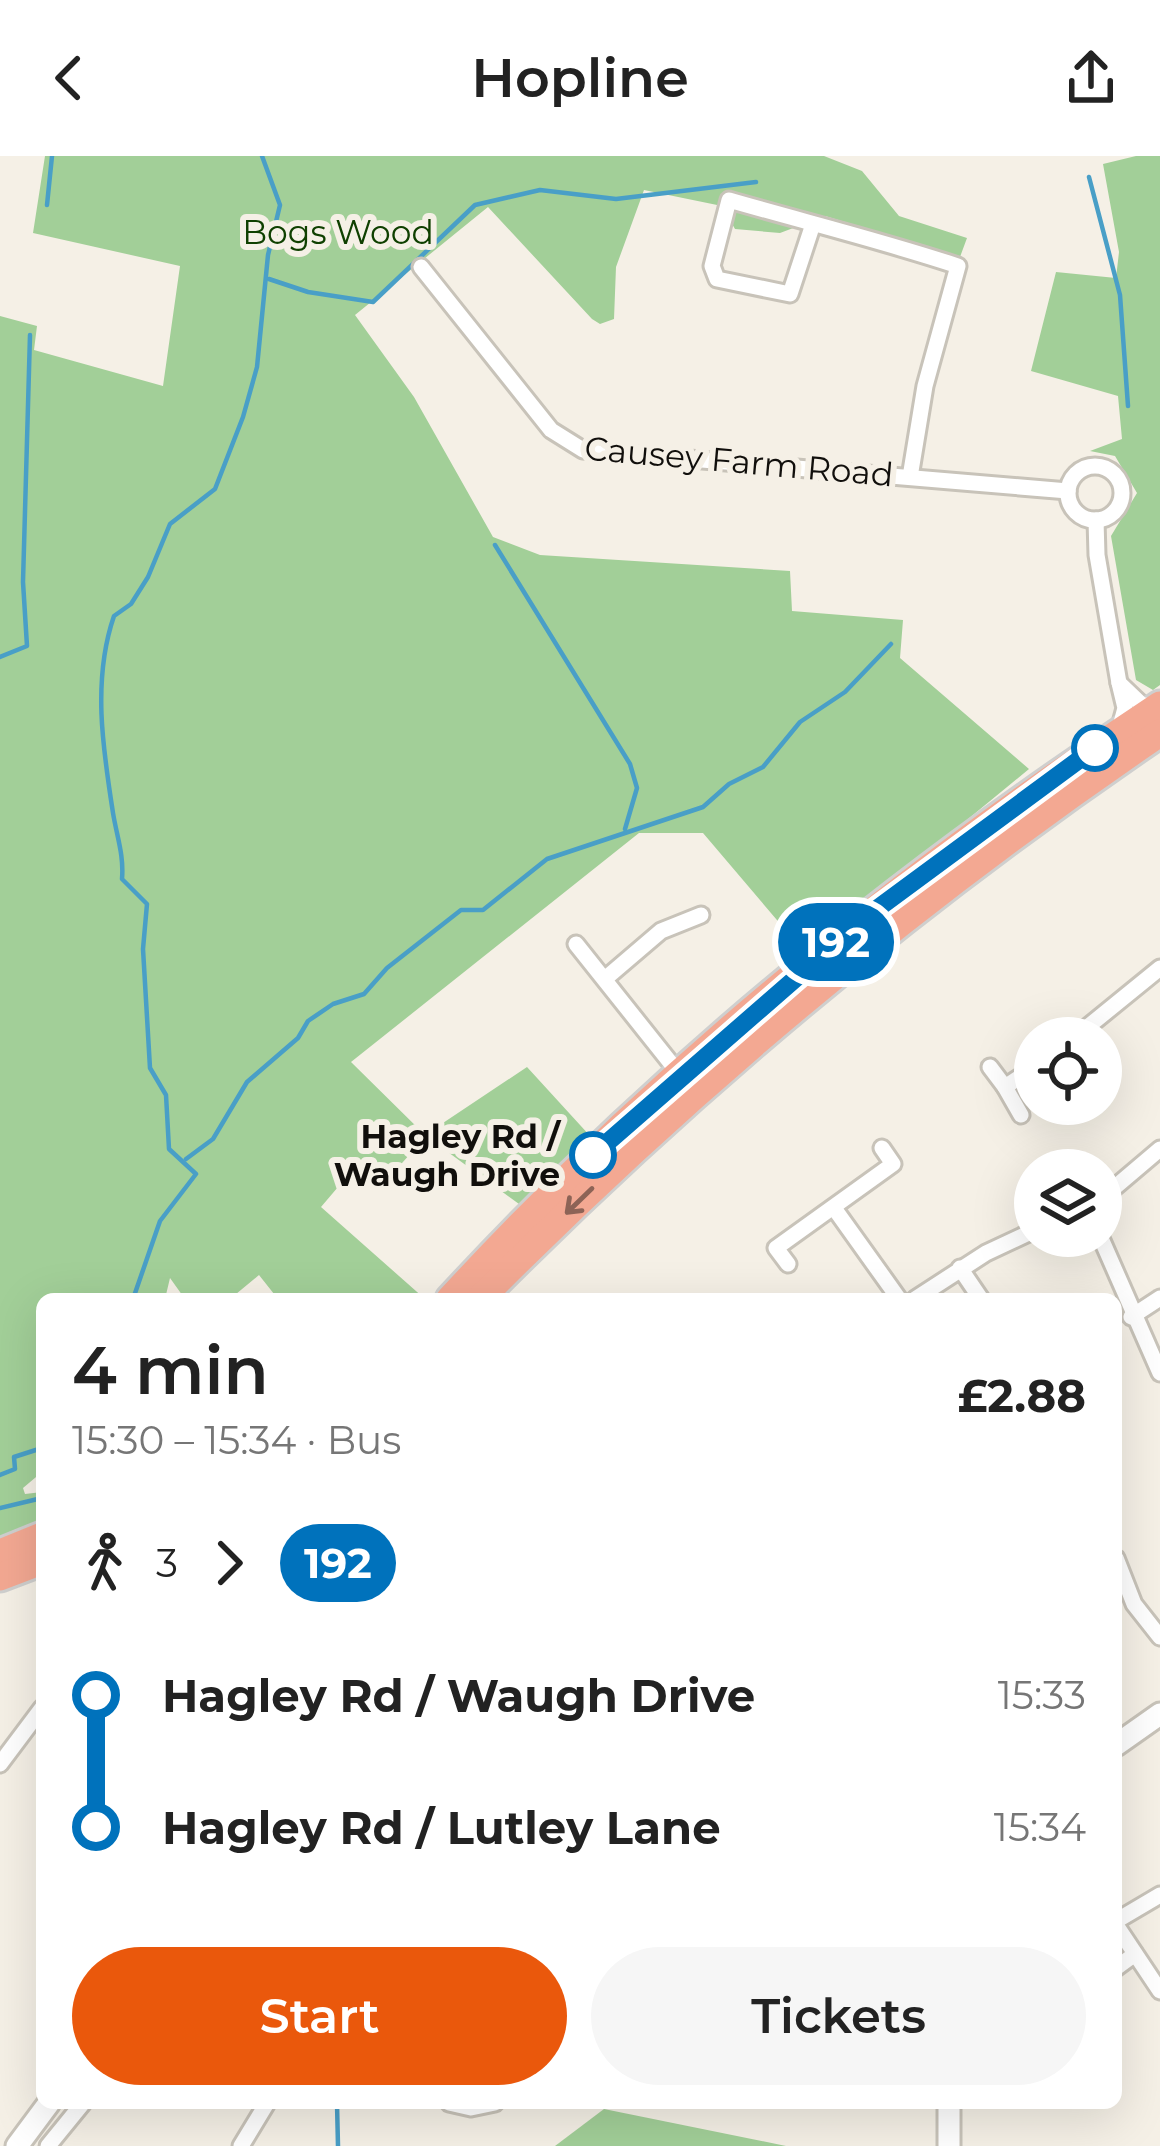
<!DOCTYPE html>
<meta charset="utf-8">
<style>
:root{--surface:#fff;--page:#f6f6f6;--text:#222;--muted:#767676;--accent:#ea580c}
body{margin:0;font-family:Montserrat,sans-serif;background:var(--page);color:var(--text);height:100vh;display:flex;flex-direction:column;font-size:45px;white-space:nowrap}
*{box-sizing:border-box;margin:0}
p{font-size:39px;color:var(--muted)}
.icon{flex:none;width:66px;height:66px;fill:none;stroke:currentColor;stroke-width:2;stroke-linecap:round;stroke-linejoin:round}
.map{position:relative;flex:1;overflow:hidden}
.details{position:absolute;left:36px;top:1137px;width:1086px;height:816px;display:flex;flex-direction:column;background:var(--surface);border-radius:18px;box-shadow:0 12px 48px #0002}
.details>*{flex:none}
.badge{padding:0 24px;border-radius:39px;font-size:42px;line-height:78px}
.tools{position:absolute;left:1014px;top:861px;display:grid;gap:24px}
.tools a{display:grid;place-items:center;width:108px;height:108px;border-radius:50%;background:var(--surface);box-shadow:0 12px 48px #0002;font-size:60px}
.map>.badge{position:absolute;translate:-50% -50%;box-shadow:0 0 0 6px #fff}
.legs{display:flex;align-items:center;gap:18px;height:132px;padding:0 36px;font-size:39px}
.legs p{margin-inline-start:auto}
.head{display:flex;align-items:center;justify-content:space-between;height:204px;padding:0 36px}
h1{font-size:66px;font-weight:600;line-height:90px}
.button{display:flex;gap:24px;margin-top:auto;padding:24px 36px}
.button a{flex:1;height:138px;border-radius:72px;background:var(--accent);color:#fff;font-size:48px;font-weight:600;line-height:138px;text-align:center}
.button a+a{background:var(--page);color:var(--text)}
ul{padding:0 36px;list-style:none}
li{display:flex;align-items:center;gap:42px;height:132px;font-size:45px}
li i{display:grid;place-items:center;width:18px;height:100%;margin:0 15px;background:currentColor}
li i::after{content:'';width:30px;height:30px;margin:-15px;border:9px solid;border-radius:50%;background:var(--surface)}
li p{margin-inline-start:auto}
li:first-child i{background:linear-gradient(#0000 50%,currentColor 0)}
li:last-child i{background:linear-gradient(currentColor 50%,#0000 0)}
header{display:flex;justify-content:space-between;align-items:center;height:156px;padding:0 36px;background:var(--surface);font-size:54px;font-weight:600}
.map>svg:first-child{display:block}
.green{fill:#a2cf98}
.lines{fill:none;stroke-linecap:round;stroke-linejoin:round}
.stream{stroke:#499fc7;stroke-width:4.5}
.street-casing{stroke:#c8c3b9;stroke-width:21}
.secondary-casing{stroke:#c8c3b9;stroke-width:27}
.highway-casing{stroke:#cfcfce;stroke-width:33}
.street{stroke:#fff;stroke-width:15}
.secondary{stroke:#fff;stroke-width:21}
.highway{stroke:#f3a892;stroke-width:27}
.oneway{stroke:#8d6356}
.line-1-casing{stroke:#fff;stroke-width:27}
.line-1{stroke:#0072bc;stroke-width:18}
.stop-1-dot{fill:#fff;stroke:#0072bc;stroke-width:6}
.labels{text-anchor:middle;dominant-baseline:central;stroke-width:12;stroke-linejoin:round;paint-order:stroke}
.park-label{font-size:33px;fill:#0f4000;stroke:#f5f0e6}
.street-label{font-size:33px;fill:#110f0c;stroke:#f5f0e6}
.stop-label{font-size:33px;font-weight:bold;fill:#110f0c;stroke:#f5f0e6;text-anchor:end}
</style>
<header><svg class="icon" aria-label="back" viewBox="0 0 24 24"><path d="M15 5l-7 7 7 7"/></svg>Hopline<svg class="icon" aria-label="share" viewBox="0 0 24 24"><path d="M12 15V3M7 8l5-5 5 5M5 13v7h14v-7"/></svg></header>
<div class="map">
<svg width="1160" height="1990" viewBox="0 0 1160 1990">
<rect width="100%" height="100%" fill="#f5f0e6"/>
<g class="green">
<polygon points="45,0 824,0 862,15 899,60 967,82 960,101 825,60 780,77 735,73 722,50 644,34 616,111 614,163 600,168 592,163 488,51 355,159 414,241 493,381 540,399 790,415 792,455 903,464 900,502 1029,613 805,797 703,677 639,677 351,906 425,979 527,911 591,981 519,1048 426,980 387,1024 361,1004 321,1051 425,1143 278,1143 259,1119 230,1143 185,1143 170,1122 165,1143 42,1143 42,1316 23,1332 25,1338 42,1336 42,1366 0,1385 0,160 37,170 34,194 163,230 180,110 33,77"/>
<polygon points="1136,0 1160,0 1160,529 1153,534 1136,524 1111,380 1137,337 1115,300 1090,295 1122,283 1118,240 1031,215 1056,116 1116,122 1119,96 1103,8"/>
<polygon points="604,1953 786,1990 555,1990"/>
</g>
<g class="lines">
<g class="stream">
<polyline points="1089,21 1120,139 1128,250"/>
<polyline points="47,49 52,0"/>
<polyline points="269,123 308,136 373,146 475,49 540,34 616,43 756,26"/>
<polyline points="495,389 630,608 637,632 625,673"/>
<polyline points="0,501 27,490 23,426 30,179"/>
<polyline points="186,1003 213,983 247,926 298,882 308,865 333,848 364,838 387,812 461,754 483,754 547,703 703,651 729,628 763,611 800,566 845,536 891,488"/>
<path d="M133 1143 160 1065 196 1018 169 993 166 939 150 912 143 793 147 748 122 723C124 699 117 681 113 657 103 593 92 524 114 460L131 448 148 421 170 368 215 333 243 261 257 211 268 99 280 49 262 0"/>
<polyline points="0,1319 15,1313 14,1301 42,1292"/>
<polyline points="0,1352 42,1342"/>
<polyline points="337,1947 338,1990"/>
</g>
<defs>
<g id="street">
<path d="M813 68 790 138 717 123 712 110 729 44C805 66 883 85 958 110L925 230 910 321"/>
<polyline points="421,111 551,274 583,294 1068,335"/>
<circle cx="1095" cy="337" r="27"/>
<polyline points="1096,364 1097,399 1119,527"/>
<polyline points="1119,574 1125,552 1119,527 1141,548 1155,552"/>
<polyline points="576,788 681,920"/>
<polyline points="606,822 661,775 701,759"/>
<polyline points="1074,882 1160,812"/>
<polyline points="990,911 1005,931"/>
<polyline points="1021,959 1005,931 1035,911"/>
<polyline points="1101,1043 1160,993"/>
<polyline points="834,1052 899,1143"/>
<polyline points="1100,1080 1160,1217"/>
<polyline points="788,1108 776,1092 893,1008 882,992"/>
<polyline points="960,1112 981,1143"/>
<polyline points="915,1143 986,1097 1035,1074"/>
<polyline points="1131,1161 1160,1142"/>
<polyline points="1116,1402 1134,1448 1160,1481"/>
<polyline points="0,1608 42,1552"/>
<polyline points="1116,1765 1160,1739"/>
<polyline points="1116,1769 1160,1835"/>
<polyline points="1116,1812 1135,1798"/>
<polyline points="449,1947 471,1952 495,1947"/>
<polyline points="48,1990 83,1947"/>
<polyline points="241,1990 267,1947"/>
</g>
<g id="secondary">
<polyline points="1116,1589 1160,1558"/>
<polyline points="949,1947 949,1990"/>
<polyline points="17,1990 49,1947"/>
</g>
<g id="highway">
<path d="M450 1143C658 917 904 718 1160 549"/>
<path d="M480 1143C689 932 914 744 1160 577"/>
<polyline points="0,1397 42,1380"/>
<polyline points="0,1421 42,1405"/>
</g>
</defs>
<use href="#street" class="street-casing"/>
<use href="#secondary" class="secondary-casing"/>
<use href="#highway" class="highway-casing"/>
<use href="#street" class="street"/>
<use href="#secondary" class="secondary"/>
<use href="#highway" class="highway"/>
</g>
<defs><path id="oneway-shaft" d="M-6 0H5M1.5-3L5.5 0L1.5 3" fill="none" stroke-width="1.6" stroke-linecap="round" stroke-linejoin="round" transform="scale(3)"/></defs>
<use class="oneway" href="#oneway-shaft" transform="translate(579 1045) rotate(136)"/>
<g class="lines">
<defs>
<polyline id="line-1" points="593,999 866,761 1095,592"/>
</defs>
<use href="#line-1" class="line-1-casing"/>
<use href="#line-1" class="line-1"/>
</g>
<g class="stop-1-dot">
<circle cx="1095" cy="592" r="21"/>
<circle cx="593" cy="999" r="21"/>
</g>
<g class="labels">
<g class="park-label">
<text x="338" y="76">Bogs Wood</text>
</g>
<g class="street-label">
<text transform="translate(739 305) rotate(5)">Causey Farm Road</text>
</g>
<g class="stop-label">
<text x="560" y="980">Hagley Rd /<tspan x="560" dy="38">Waugh Drive</tspan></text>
</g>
</g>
</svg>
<div class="tools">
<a><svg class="icon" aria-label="locate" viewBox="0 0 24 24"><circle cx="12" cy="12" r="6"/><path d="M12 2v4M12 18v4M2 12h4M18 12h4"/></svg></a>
<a><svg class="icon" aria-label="layers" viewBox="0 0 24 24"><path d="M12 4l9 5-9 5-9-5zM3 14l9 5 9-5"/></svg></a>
</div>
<b class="badge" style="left:836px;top:786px;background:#0072bc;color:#fff">192</b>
<section class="details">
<div class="head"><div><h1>4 min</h1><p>15:30 – 15:34 · Bus</p></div><b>£2.88</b></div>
<div class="legs"><svg class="icon" aria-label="walk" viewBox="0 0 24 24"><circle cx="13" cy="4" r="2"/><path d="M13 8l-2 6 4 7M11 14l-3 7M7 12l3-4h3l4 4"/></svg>3<svg class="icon" aria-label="forward" viewBox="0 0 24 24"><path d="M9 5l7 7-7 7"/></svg><b class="badge" style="background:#0072bc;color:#fff">192</b></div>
<ul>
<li><i style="color:#0072bc"></i><b>Hagley Rd / Waugh Drive</b><p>15:33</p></li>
<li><i style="color:#0072bc"></i><b>Hagley Rd / Lutley Lane</b><p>15:34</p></li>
</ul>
<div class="button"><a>Start</a><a>Tickets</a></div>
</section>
</div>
